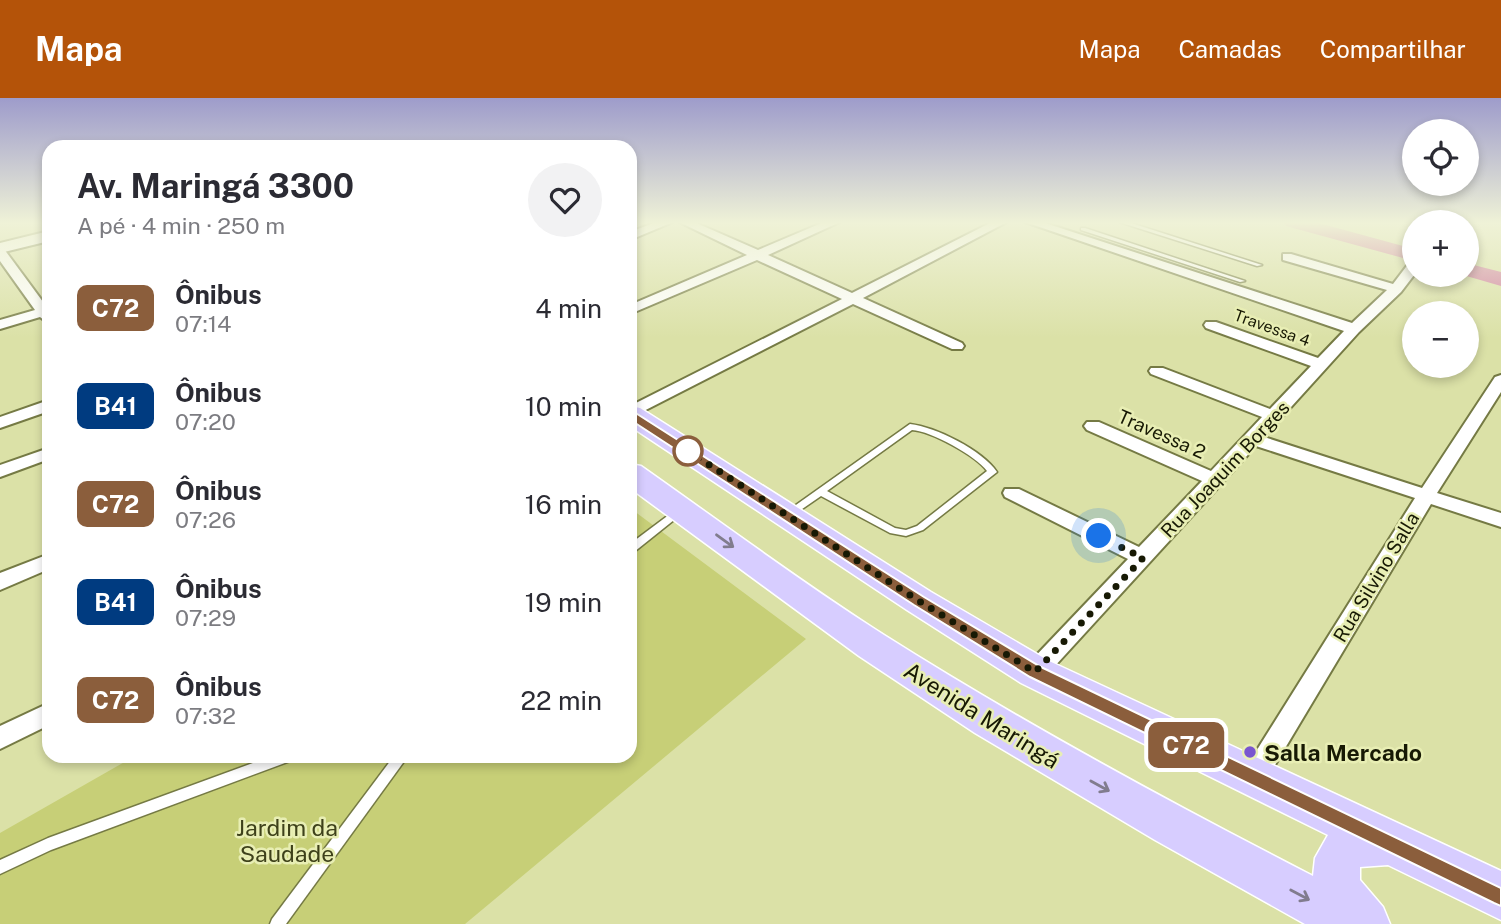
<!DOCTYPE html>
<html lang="pt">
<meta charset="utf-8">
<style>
:root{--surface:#fff;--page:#f2f2f3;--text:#2b2b33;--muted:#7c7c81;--accent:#b45309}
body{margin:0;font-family:"Public Sans",sans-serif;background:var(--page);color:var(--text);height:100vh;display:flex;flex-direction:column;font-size:26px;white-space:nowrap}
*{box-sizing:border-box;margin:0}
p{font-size:23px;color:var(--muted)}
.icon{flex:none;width:38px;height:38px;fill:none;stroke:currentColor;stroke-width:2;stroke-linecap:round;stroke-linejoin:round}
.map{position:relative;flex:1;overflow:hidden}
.side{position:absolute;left:42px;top:42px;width:595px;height:623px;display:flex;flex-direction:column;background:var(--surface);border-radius:21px;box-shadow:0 4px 10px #0003}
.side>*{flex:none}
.badge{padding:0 14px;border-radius:10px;font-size:24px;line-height:46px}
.tools{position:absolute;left:1402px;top:21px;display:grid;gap:14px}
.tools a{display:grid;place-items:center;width:77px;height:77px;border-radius:50%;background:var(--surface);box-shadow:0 4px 10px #0003;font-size:35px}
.you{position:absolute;width:35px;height:35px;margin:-18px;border:5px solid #fff;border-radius:50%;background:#1a73e8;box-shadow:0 0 0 10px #1a73e833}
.map>.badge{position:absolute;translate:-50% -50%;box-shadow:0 0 0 4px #fff}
.round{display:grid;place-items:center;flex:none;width:74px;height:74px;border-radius:37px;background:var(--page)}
.overview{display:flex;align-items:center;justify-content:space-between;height:119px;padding:0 35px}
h1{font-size:33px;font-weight:700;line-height:52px}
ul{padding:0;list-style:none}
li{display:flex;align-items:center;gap:21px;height:98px;padding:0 35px}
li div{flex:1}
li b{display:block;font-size:26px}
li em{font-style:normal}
li .badge{min-width:77px;font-weight:700;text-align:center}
header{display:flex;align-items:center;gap:42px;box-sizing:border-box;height:98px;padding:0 35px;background:var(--accent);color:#fff}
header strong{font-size:33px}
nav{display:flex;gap:38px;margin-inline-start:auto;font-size:24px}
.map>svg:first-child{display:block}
.green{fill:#c7cf77}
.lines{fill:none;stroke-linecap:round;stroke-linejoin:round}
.river{fill:#d0799f;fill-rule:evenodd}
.lane-casing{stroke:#757a44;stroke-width:3}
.street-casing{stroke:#757a44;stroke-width:4}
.secondary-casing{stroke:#757a44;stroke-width:4}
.primary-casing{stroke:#fff;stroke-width:3}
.lane{fill:#fff;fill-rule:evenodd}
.street{fill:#fff;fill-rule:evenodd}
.secondary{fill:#fff;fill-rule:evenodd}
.primary{fill:#d7cdff;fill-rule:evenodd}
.oneway{stroke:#817c8e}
.line{fill:#8b5e3c;stroke:#fff;stroke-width:2}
.walk{stroke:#171904;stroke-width:7;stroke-dasharray:0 12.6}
.stop-dot{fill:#fff;stroke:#8b5e3c;stroke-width:3.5}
.poi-dot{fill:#7955cf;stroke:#e8eeb4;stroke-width:2.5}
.labels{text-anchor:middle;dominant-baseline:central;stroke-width:5;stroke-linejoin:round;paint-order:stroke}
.far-street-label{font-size:16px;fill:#171904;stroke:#e8eeb4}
.street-label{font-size:19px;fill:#171904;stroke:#e8eeb4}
.near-street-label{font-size:23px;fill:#171904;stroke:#e8eeb4}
.near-poi-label{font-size:23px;font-weight:bold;fill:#171904;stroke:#e8eeb4;text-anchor:start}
.near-park-label{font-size:23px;fill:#3e411a;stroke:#e8eeb4}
</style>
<header>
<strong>Mapa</strong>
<nav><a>Mapa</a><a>Camadas</a><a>Compartilhar</a></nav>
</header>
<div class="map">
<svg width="1501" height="826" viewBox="0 0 1501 826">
<rect width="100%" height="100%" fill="#dbe1a7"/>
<polygon class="green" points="630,410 806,541 465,826 0,826 0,735 135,658 630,658"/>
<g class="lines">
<g class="river">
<polygon points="1283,124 1315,124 1414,151 1414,163 1286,128"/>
<polygon points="1466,165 1501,174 1501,188 1463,177 1466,177"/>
</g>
<defs>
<g id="lane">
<polygon points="1119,124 1128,124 1262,167 1257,168"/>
<polygon points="1081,130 1085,130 1245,183 1240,184 1081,132"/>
<path d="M910 326C936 329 982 352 997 374L923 432 906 438 890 435 821 398 792 418H786L784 416 786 414ZM912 332C931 333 976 358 987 373L917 428 906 432 895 430 827 393Z"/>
<polygon points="681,409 684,410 686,412 684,414 634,454 630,455 630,446 678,410"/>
<polygon points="272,658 294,658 293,662 51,752 0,776 0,762 48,740"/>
<polygon points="394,658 408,658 286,826 270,826 272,821"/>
</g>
<g id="street">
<polygon points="656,124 673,124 630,142 630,134"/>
<polygon points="679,124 694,124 758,152 824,124 840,124 768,157 852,195 992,124 1007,124 863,200 962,245 964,248 962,251 952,251 853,206 630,320 630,308 842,201 757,162 630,216 630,207 747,157"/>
<polygon points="1025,124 1042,124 1352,225 1387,192 1283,162 1283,156 1291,156 1393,186 1409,165 1414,164 1414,177 1401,194 1359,234 1264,339 1422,390 1495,279 1501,277 1501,294 1437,395 1501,415 1501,429 1431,406 1263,687 1254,691 1245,687 1241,679 1245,671 1415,400 1256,348 1043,581 1035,584 1027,581 1023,574 1027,567 1128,461 1005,399 1003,395 1005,391 1019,391 1139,449 1202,383 1087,332 1084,328 1087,324 1099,324 1211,373 1262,319 1151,276 1149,273 1151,270 1163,270 1270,311 1311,268 1206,230 1204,227 1206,224 1216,224 1318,260 1344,233"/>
<polygon points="0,150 4,151 46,208 49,208 49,226 40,219 0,231 0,222 35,212 0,163"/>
<polygon points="49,302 49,313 0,330 0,319"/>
<polygon points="49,350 49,361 0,379 0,367"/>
<polygon points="49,456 49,471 0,492 0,475"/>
<polygon points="49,605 49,627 0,651 0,628"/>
</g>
<polygon id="secondary" points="49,133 49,143 0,155 0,145"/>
<path id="primary" d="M630 308 640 310 931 494 1049 563 1501 773V822L1388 767 1360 769V782L1383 809 1390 826H1305L1155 742 975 635 859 558 630 390V366L641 368C722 425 801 484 884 537 1023 625 1167 703 1313 778L1315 760 1328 737 1021 585 907 512 630 328Z"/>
</defs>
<use href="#lane" class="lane-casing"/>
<use href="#street" class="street-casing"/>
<use href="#secondary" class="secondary-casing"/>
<use href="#primary" class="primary-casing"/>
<use href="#lane" class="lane"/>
<use href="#street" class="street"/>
<use href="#secondary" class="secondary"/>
<use href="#primary" class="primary"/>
</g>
<defs><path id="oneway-shaft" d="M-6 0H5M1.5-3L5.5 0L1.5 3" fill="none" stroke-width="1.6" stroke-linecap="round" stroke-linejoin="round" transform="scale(1.75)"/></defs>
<g class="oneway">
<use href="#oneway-shaft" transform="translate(725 443) rotate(36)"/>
<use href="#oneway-shaft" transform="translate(1100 688) rotate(29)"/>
<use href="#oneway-shaft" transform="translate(1300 797) rotate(28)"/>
</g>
<linearGradient id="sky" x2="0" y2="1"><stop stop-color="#9e9ccb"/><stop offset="0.52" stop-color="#eff2d7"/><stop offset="1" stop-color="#eff2d7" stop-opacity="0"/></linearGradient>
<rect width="1501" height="240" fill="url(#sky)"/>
<polygon class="line" points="626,314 634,314 924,499 1041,569 1501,790 1501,808 1494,805 1030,579 914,507 626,319"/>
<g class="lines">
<polyline class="walk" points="688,353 919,503 1035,574 1143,460 1099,438"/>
</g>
<circle class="stop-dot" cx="688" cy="353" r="14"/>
<circle class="poi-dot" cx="1250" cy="654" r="7"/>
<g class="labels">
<g class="far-street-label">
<text transform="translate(1272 230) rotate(20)">Travessa 4</text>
</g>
<g class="street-label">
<text transform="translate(1162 336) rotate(24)">Travessa 2</text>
<text transform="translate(1225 371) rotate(-47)">Rua Joaquim Borges</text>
<text transform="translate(1376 479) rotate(-59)">Rua Silvino Salla</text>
</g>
<g class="near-street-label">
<text transform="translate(982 617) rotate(32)">Avenida Maringá</text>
</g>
<g class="near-poi-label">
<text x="1264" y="654">Salla Mercado</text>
</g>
<g class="near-park-label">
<text x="287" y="729">Jardim da<tspan x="287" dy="26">Saudade</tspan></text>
</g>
</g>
</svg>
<div class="tools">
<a><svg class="icon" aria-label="locate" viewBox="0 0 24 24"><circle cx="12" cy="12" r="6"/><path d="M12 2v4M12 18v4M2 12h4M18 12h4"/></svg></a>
<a>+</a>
<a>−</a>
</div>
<div class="you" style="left:1099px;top:438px"></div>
<b class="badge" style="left:1186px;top:647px;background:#8b5e3c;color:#fff">C72</b>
<section class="side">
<div class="overview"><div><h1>Av. Maringá 3300</h1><p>A pé · 4 min · 250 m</p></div><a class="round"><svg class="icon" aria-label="heart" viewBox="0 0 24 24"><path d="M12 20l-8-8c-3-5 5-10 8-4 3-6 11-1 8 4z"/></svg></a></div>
<ul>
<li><span class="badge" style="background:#8b5e3c;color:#fff">C72</span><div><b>Ônibus</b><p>07:14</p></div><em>4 min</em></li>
<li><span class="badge" style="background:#003b80;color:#fff">B41</span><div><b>Ônibus</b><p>07:20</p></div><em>10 min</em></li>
<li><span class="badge" style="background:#8b5e3c;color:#fff">C72</span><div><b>Ônibus</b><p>07:26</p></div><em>16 min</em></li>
<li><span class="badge" style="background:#003b80;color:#fff">B41</span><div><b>Ônibus</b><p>07:29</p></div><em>19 min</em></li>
<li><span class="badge" style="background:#8b5e3c;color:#fff">C72</span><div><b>Ônibus</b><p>07:32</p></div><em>22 min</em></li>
</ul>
</section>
</div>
